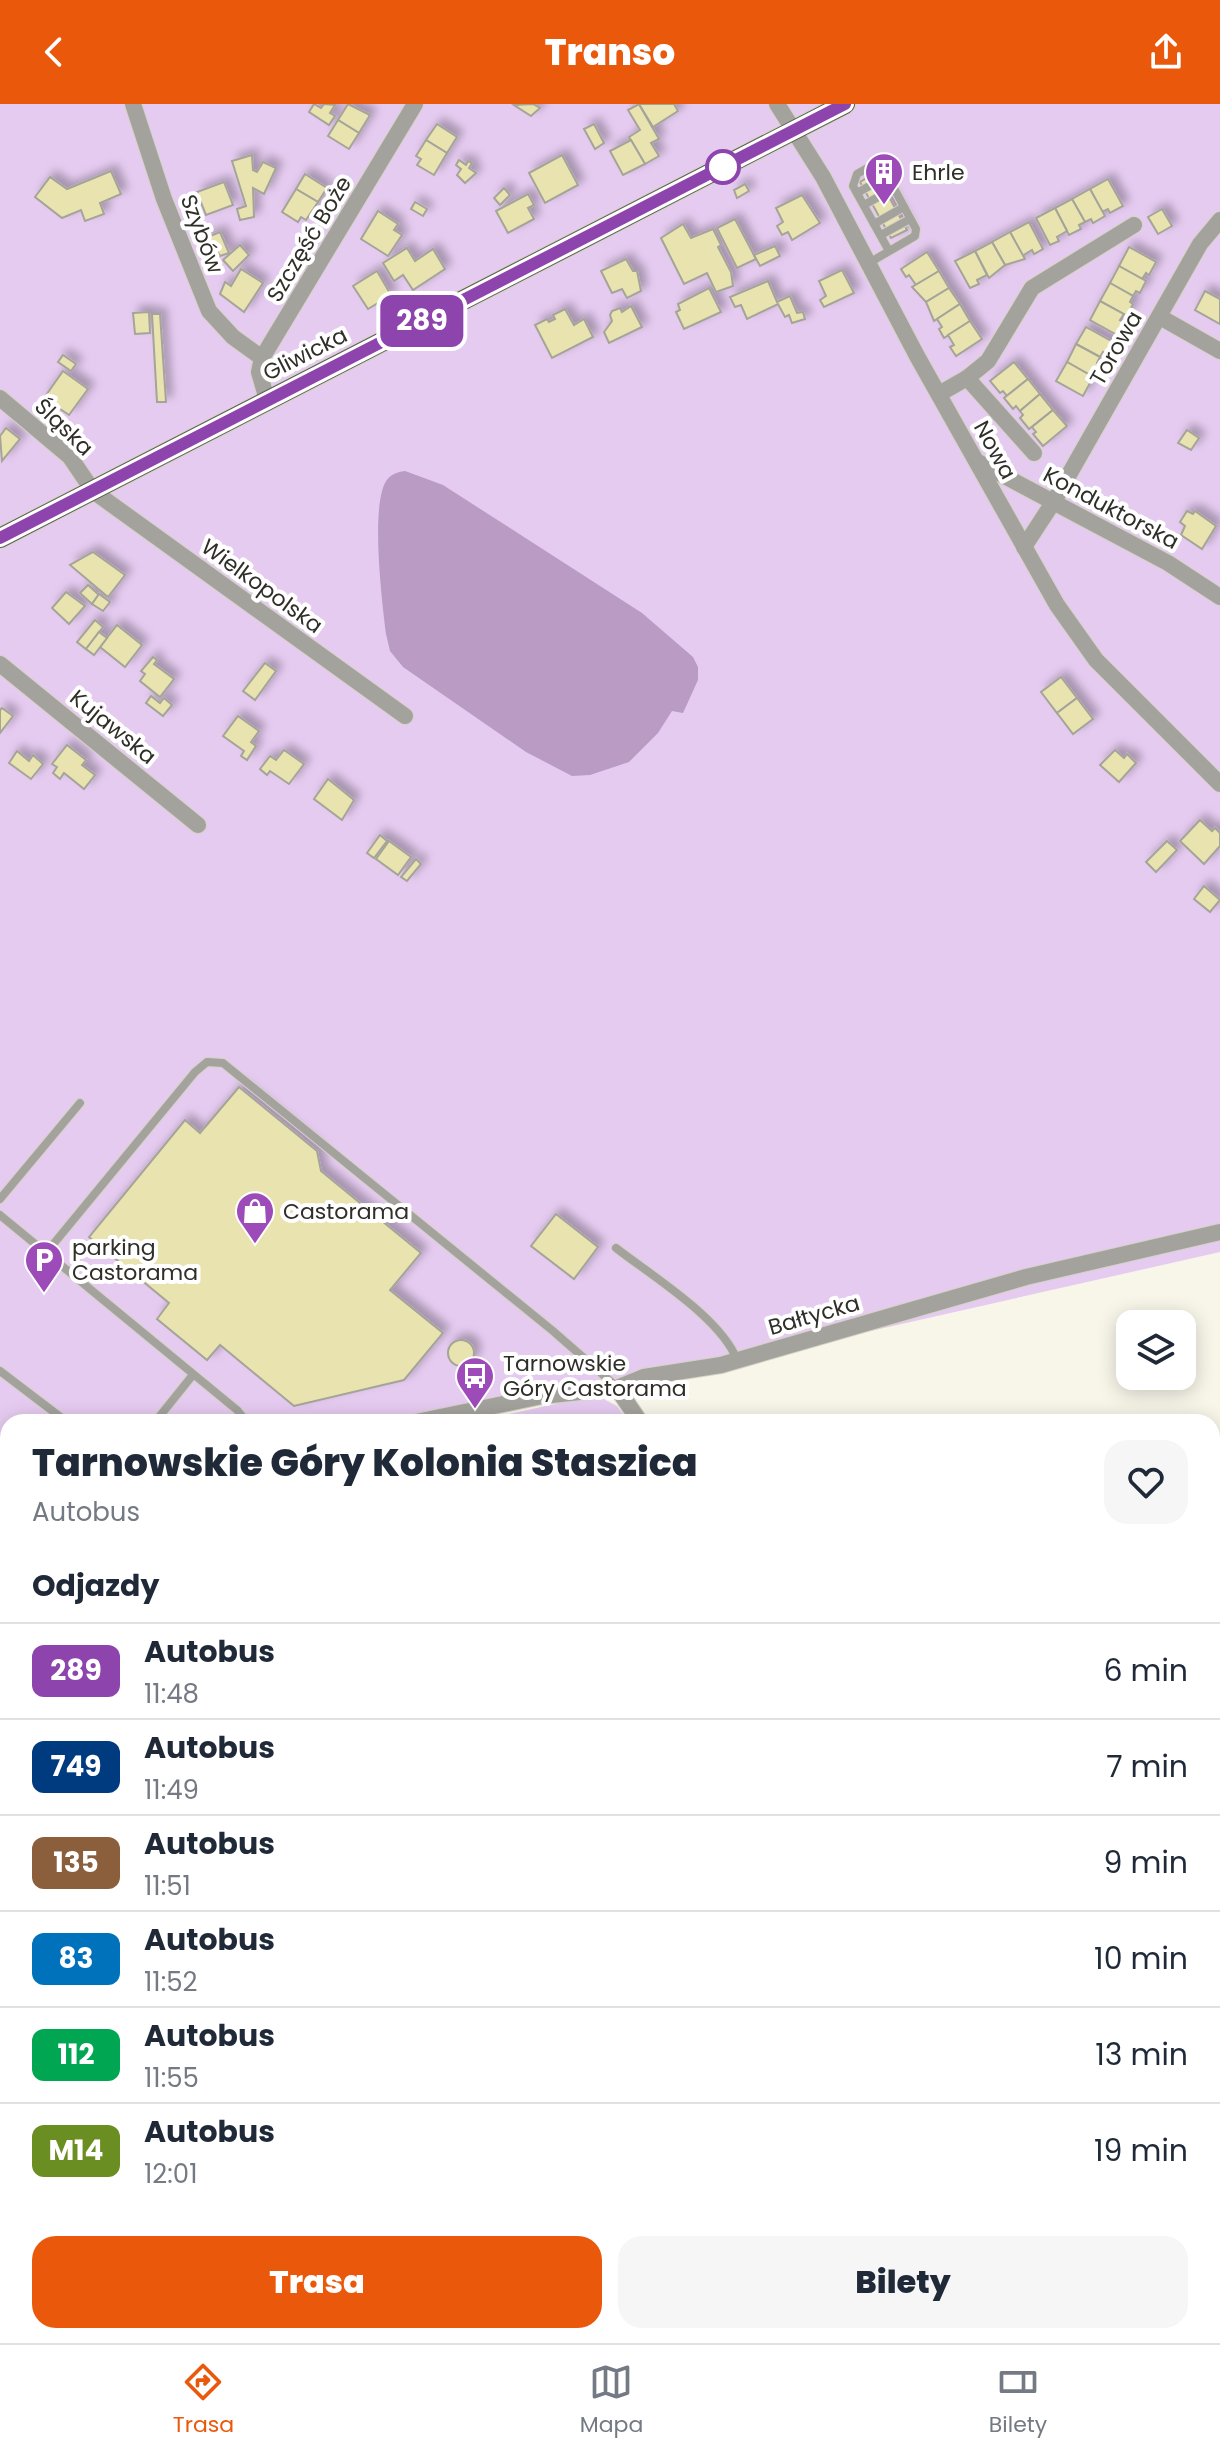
<!DOCTYPE html>
<html lang="pl">
<meta charset="utf-8">
<style>
:root{--surface:#fff;--page:#f6f6f7;--text:#1f2937;--muted:#747a83;--line:#e0e1e3;--accent:#ea580c}
body{margin:0;font-family:Poppins,sans-serif;background:var(--page);color:var(--text);height:100vh;display:flex;flex-direction:column;font-size:30px;white-space:nowrap}
*{box-sizing:border-box;margin:0}
p{font-size:26px;color:var(--muted)}
.icon{flex:none;width:44px;height:44px;fill:none;stroke:currentColor;stroke-width:2;stroke-linecap:round;stroke-linejoin:round}
.map{position:relative;flex:1;overflow:hidden}
.side{position:absolute;left:0px;top:1310px;width:1220px;height:930px;display:flex;flex-direction:column;background:var(--surface);border-radius:24px 24px 0 0;box-shadow:0 4px 20px #0003}
.side>*{flex:none}
.badge{padding:0 16px;border-radius:12px;font-size:28px;line-height:52px}
.buttons{position:absolute;left:1116px;top:1206px;display:grid;gap:16px}
.buttons a{display:grid;place-items:center;width:80px;height:80px;border-radius:16px;background:var(--surface);box-shadow:0 4px 20px #0003;font-size:40px}
.map>.badge{position:absolute;translate:-50% -50%;box-shadow:0 0 0 4px #fff}
h2{padding:0 32px;font-size:30px;line-height:72px}
.round{display:grid;place-items:center;flex:none;width:84px;height:84px;border-radius:24px;background:var(--page)}
.headline{display:flex;align-items:center;justify-content:space-between;height:136px;padding:0 32px}
h1{font-size:38px;font-weight:800;line-height:60px}
.cta{display:flex;gap:16px;margin-top:auto;padding:16px 32px}
.cta a{flex:1;height:92px;border-radius:24px;background:var(--accent);color:#fff;font-size:32px;font-weight:800;line-height:92px;text-align:center}
.cta a+a{background:var(--page);color:var(--text)}
ul{padding:0;list-style:none}
li{display:flex;align-items:center;gap:24px;height:96px;padding:0 32px;border-top:2px solid var(--line)}
li div{flex:1}
li b{display:block;font-size:30px}
li em{font-style:normal}
li .badge{min-width:88px;font-weight:700;text-align:center}
header{display:flex;justify-content:space-between;align-items:center;height:104px;padding:0 32px;background:var(--accent);color:#fff;font-size:36px;font-weight:800}
.tab-bar{display:flex;justify-content:space-around;align-items:center;height:112px;border-top:2px solid var(--line);background:var(--surface);font-size:22px;color:var(--muted)}
.tab-bar a{display:grid;justify-items:center;gap:4px}
.tab-bar .active{color:var(--accent)}
.map>svg:first-child{display:block}
.green{fill:#e5cbf0}
.water{fill:#b99bc4}
.building{fill:#e9e3b0;stroke:#a5a498;stroke-width:2;filter:url(#shadow)}
.lines{fill:none;stroke-linecap:round;stroke-linejoin:round}
.lane-casing{stroke:#d4d2c6;stroke-width:10}
.street-casing{stroke:#d4d2c6;stroke-width:18}
.primary-casing{stroke:#d4d2c6;stroke-width:22}
.highway-casing{stroke:#d4d2c6;stroke-width:26}
.lane{stroke:#a3a29d;stroke-width:8}
.street{stroke:#a3a29d;stroke-width:16}
.primary{stroke:#5f5e55;stroke-width:20}
.highway{stroke:#47463c;stroke-width:24}
.line-casing{stroke:#fff;stroke-width:18}
.line{stroke:#8e44ad;stroke-width:12}
.stop-dot{fill:#fff;stroke:#8e44ad;stroke-width:4}
.labels{text-anchor:middle;dominant-baseline:central;stroke-width:8;stroke-linejoin:round;paint-order:stroke}
.poi-label{font-size:22px;fill:#2f2e29;stroke:#fff;text-anchor:start}
.street-label{font-size:22px;fill:#2f2e29;stroke:#fff}
</style>
<header><svg class="icon" aria-label="back" viewBox="0 0 24 24"><path d="M15 5l-7 7 7 7"/></svg>Transo<svg class="icon" aria-label="share" viewBox="0 0 24 24"><path d="M12 15V3M7 8l5-5 5 5M5 13v7h14v-7"/></svg></header>
<div class="map">
<svg width="1220" height="2239" viewBox="0 0 1220 2239">
<defs>
<filter id="shadow"><feDropShadow dx="6" dy="-6" stdDeviation="4" flood-color="#0004"/></filter>
</defs>
<rect width="100%" height="100%" fill="#f8f6e9"/>
<g class="green">
<polygon points="0,0 1220,0 1220,1148 760,1252 448,1318 8,1318 8,2232 608,2232 618,2239 0,2239"/>
<polygon points="596,1291 617,1302 629,1318 472,1318"/>
<polygon points="926,2232 991,2232 987,2239 927,2239"/>
<polygon points="1017,2232 1118,2232 1121,2239 1027,2239"/>
</g>
<path class="water" d="M405 367 443 381 642 509 693 553 698 563V576L683 609 672 607 658 629 629 658 590 671 572 672 526 648 403 563 390 547 386 530C382 497 371 407 385 379 389 371 396 368 405 367Z"/>
<g class="building">
<polygon points="314,0 321,4 324,0 335,1 330,9 335,12 329,21 309,8"/>
<polygon points="348,0 370,11 359,29 338,16"/>
<polygon points="533,0 540,4 531,12 514,1"/>
<polygon points="639,0 659,35 651,39 659,52 645,60 629,33 640,26 628,6"/>
<polygon points="639,0 674,0 678,7 653,23"/>
<polygon points="338,16 359,29 349,45 328,32"/>
<polygon points="437,20 457,33 447,49 426,36"/>
<polygon points="594,20 604,39 595,45 584,25"/>
<polygon points="426,36 447,49 434,71 417,61 421,55 416,52"/>
<polygon points="631,36 645,60 623,71 610,47"/>
<polygon points="252,51 253,66 257,68 263,58 276,64 264,90 253,84 254,113 240,116 237,105 246,102 232,57"/>
<polygon points="562,51 578,81 545,99 529,69"/>
<polygon points="459,56 466,61 468,57 472,59 469,64 476,69 465,79 457,71 461,65 456,61"/>
<polygon points="111,67 121,90 100,99 104,110 85,117 81,106 62,114 35,93 50,73 67,85"/>
<polygon points="876,69 907,126 891,134 860,78"/>
<polygon points="305,70 327,84 318,98 296,85"/>
<polygon points="1108,75 1123,102 1110,109 1108,105 1102,108 1090,85"/>
<polygon points="224,78 233,101 206,111 197,88"/>
<polygon points="745,80 749,87 737,94 734,86"/>
<polygon points="504,84 510,91 500,101 494,94"/>
<polygon points="296,85 318,98 306,116 301,113 298,118 282,108"/>
<polygon points="1090,85 1105,112 1093,119 1091,115 1085,118 1072,95"/>
<polygon points="528,90 534,101 528,104 534,115 508,129 496,107"/>
<polygon points="802,91 820,119 792,136 788,128 782,131 777,122 783,118 776,104"/>
<polygon points="1072,95 1085,118 1079,121 1081,125 1069,131 1055,104"/>
<polygon points="415,98 427,105 423,112 411,105"/>
<polygon points="1055,104 1067,127 1057,133 1059,137 1050,141 1036,114"/>
<polygon points="1162,105 1172,122 1158,130 1148,113"/>
<polygon points="378,107 398,120 394,126 402,131 388,152 361,135"/>
<polygon points="735,115 756,155 737,164 717,124"/>
<polygon points="1029,118 1043,145 1034,150 1032,146 1022,152 1010,128"/>
<polygon points="683,120 691,134 713,125 721,141 718,143 731,168 733,182 716,188 707,169 684,180 661,134"/>
<polygon points="220,128 229,149 220,152 217,147 208,150 203,135"/>
<polygon points="1010,128 1025,155 1005,161 992,138"/>
<polygon points="992,138 1005,161 989,174 975,147"/>
<polygon points="240,141 249,151 233,167 223,156"/>
<polygon points="775,142 780,152 760,162 754,151"/>
<polygon points="1129,143 1156,158 1149,171 1146,169 1142,175 1119,162"/>
<polygon points="407,144 415,157 433,145 445,165 413,186 403,171 394,177 383,159"/>
<polygon points="975,147 987,171 977,176 979,180 970,184 955,157"/>
<polygon points="927,148 939,167 916,181 909,171 906,173 901,165"/>
<polygon points="626,155 633,167 637,167 641,187 627,194 622,185 612,189 601,167"/>
<polygon points="1119,162 1146,177 1140,189 1136,187 1133,192 1110,179"/>
<polygon points="241,165 263,179 244,208 220,190 225,178 231,182"/>
<polygon points="842,166 854,189 824,203 820,196 826,192 819,177"/>
<polygon points="377,167 391,191 368,205 353,182"/>
<polygon points="939,167 949,184 926,198 912,183"/>
<polygon points="768,177 777,198 790,192 797,209 803,208 805,215 792,219 789,211 785,213 778,200 747,215 741,201 735,203 730,193"/>
<polygon points="1110,179 1133,192 1130,198 1133,200 1127,212 1100,197"/>
<polygon points="709,184 721,208 684,225 676,208 680,206 678,200"/>
<polygon points="949,184 960,200 934,217 926,198"/>
<polygon points="1205,187 1220,195 1220,220 1195,206"/>
<polygon points="1100,197 1124,210 1120,216 1124,218 1117,231 1090,216"/>
<polygon points="960,200 970,217 944,234 939,225 942,223 937,215"/>
<polygon points="631,202 642,223 609,239 604,228 612,217 610,211 612,207 620,204 622,208"/>
<polygon points="565,205 574,221 584,215 593,233 552,254 535,221 547,215 549,218 555,215 553,211"/>
<polygon points="149,208 150,229 135,230 133,209"/>
<polygon points="152,210 160,210 166,298 157,298"/>
<polygon points="970,217 982,235 956,252 950,243 954,241 948,231"/>
<polygon points="1086,223 1113,238 1106,250 1103,248 1100,253 1076,240"/>
<polygon points="1076,240 1100,253 1097,259 1100,261 1093,273 1067,258"/>
<polygon points="63,251 76,260 71,267 58,258"/>
<polygon points="1014,258 1028,275 1007,292 1003,287 1000,289 990,277"/>
<polygon points="1067,258 1090,271 1087,277 1090,279 1083,292 1056,277"/>
<polygon points="63,267 88,285 69,311 44,294"/>
<polygon points="1028,275 1040,290 1020,307 1016,302 1013,305 1004,294"/>
<polygon points="1040,290 1053,306 1029,325 1020,314 1023,311 1020,307"/>
<polygon points="1053,306 1067,322 1043,342 1033,330 1036,328 1032,323"/>
<polygon points="6,324 20,335 2,357 0,332"/>
<polygon points="1187,326 1199,334 1191,346 1178,339"/>
<polygon points="1187,407 1193,410 1195,407 1216,422 1202,445 1181,431 1185,422 1180,418"/>
<polygon points="93,448 125,471 108,493 70,461"/>
<polygon points="88,481 99,491 92,500 80,489"/>
<polygon points="66,488 85,502 69,520 52,504"/>
<polygon points="99,490 110,498 103,507 92,500"/>
<polygon points="95,516 103,523 86,545 77,538"/>
<polygon points="117,521 142,541 125,563 100,543"/>
<polygon points="99,528 107,534 94,551 86,545"/>
<polygon points="153,553 157,556 154,560 174,575 160,593 140,577 145,570 141,567"/>
<polygon points="265,559 276,567 255,596 243,587"/>
<polygon points="1061,573 1077,594 1057,609 1041,588"/>
<polygon points="151,592 160,599 164,594 172,601 163,612 146,599"/>
<polygon points="1077,594 1093,615 1073,630 1057,609"/>
<polygon points="2,604 13,612 0,629 0,606"/>
<polygon points="238,612 259,627 251,638 256,642 247,656 241,652 244,647 223,632"/>
<polygon points="67,641 86,656 82,661 95,671 84,685 64,669 60,675 53,669 57,663 52,660"/>
<polygon points="284,646 304,660 289,680 270,667 267,671 260,665 270,652 276,656"/>
<polygon points="1115,646 1124,654 1127,650 1136,659 1119,678 1100,661"/>
<polygon points="17,647 29,657 33,651 43,660 31,675 9,659"/>
<polygon points="328,675 354,696 342,716 314,695"/>
<polygon points="1200,716 1212,727 1215,724 1220,729 1220,742 1204,760 1180,737"/>
<polygon points="380,731 387,737 374,754 367,749"/>
<polygon points="389,737 411,753 398,771 376,755"/>
<polygon points="1167,737 1177,746 1156,768 1146,758"/>
<polygon points="416,755 421,760 407,777 401,773"/>
<polygon points="1204,782 1220,796 1210,808 1194,795"/>
<polygon points="239,983 317,1047 321,1067 421,1149 390,1186 443,1229 404,1276 294,1302 220,1241 207,1256 157,1215 169,1199 89,1133 185,1016 200,1029"/>
<polygon points="556,1110 598,1143 574,1175 531,1142"/>
<circle cx="461" cy="1249" r="13"/>
<polygon points="1212,2036 1220,2044 1220,2053 1212,2065"/>
<polygon points="1220,2053 1220,2080 1212,2073 1212,2065"/>
<polygon points="670,2232 691,2232 694,2239 673,2239"/>
<rect x="845" y="2232" width="22" height="7"/>
</g>
<g class="lines">
<defs>
<g id="lane">
<polyline points="857,89 887,72"/>
<polyline points="864,101 894,84"/>
<polyline points="874,120 904,103"/>
<polyline points="881,131 910,115"/>
<path d="M869 159C884 150 900 141 915 132L916 125 883 64 871 62 857 70 853 82 889 147"/>
<polyline points="0,1095 80,999"/>
<polyline points="0,1111 237,1306 247,1318"/>
<path d="M616 1144C652 1172 721 1214 737 1256"/>
<polyline points="46,1149 195,968 207,958 223,959 553,1227 617,1283"/>
<polyline points="0,1267 67,1318"/>
<polyline points="155,1318 192,1272"/>
<polyline points="917,2232 918,2239"/>
<polyline points="621,2239 637,2232"/>
</g>
<g id="street">
<polyline points="133,0 164,95 209,207 233,233 262,254"/>
<polyline points="777,0 823,73 917,252 1057,501 1096,556 1220,680"/>
<polyline points="1160,213 1220,247"/>
<polyline points="967,274 1034,349"/>
<polyline points="939,290 967,274 988,257 1032,184 1134,121"/>
<polyline points="0,294 70,353 93,387 405,612"/>
<polyline points="267,296 259,268 262,254 415,0"/>
<polyline points="978,358 1168,459 1220,493"/>
<polyline points="1024,443 1054,397 1200,140 1220,116"/>
<polyline points="0,560 198,721"/>
<polyline points="617,1284 640,1318"/>
<polyline points="416,1318 542,1292 617,1284 644,1273 721,1261 1026,1173 1220,1128"/>
<polyline points="1212,2001 1220,2006"/>
<polyline points="1138,2232 1141,2239"/>
</g>
<polyline id="primary" points="0,434 845,0"/>
<g id="highway">
<polyline points="0,1362 8,1372"/>
<polyline points="0,1467 8,1469"/>
<polyline points="364,2232 367,2239"/>
</g>
</defs>
<use href="#lane" class="lane-casing"/>
<use href="#street" class="street-casing"/>
<use href="#primary" class="primary-casing"/>
<use href="#highway" class="highway-casing"/>
<use href="#lane" class="lane"/>
<use href="#street" class="street"/>
<use href="#primary" class="primary"/>
<use href="#highway" class="highway"/>
</g>
<g class="lines">
<defs>
<polyline id="line" points="0,434 845,0"/>
</defs>
<use href="#line" class="line-casing"/>
<use href="#line" class="line"/>
</g>
<defs>
<symbol id="building-pin" viewBox="-11 -11 22 30"><path d="M0 17L-7.5 6A9.5 9.5 0 1 1 7.5 6Z" fill="#9e4bba" stroke="#fff"/><path d="M-4-6H4V6H1V3H-1V6H-4ZM-2.5-4.3h1.7v1.8h-1.7ZM.8-4.3h1.7v1.8H.8ZM-2.5-1h1.7V.8h-1.7ZM.8-1h1.7V.8H.8Z" fill="#fff"/></symbol>
<symbol id="shop-pin" viewBox="-11 -11 22 30"><path d="M0 17L-7.5 6A9.5 9.5 0 1 1 7.5 6Z" fill="#9e4bba" stroke="#fff"/><path d="M-5-2.5h2.3a2.7 3.5 0 0 1 5.4 0H5L5.5 6h-11ZM-1.5-2.5h3a1.5 2.3 0 0 0-3 0Z" fill="#fff"/></symbol>
<symbol id="parking-pin" viewBox="-11 -11 22 30"><path d="M0 17L-7.5 6A9.5 9.5 0 1 1 7.5 6Z" fill="#9e4bba" stroke="#fff"/><path d="M-3.5-5.5H1a3.5 3.5 0 0 1 0 7H-1V5.5H-3.5ZM-1-3.4V-.6H.8a1.4 1.4 0 0 0 0-2.8Z" fill="#fff"/></symbol>
<symbol id="bus-pin" viewBox="-11 -11 22 30"><path d="M0 17L-7.5 6A9.5 9.5 0 1 1 7.5 6Z" fill="#9e4bba" stroke="#fff"/><path d="M-5-6H5V4H4V6H2V4H-2V6H-4V4H-5ZM-3.5-4V0h7V-4ZM-3.5 1.2v1.5H-2V1.2ZM2 1.2v1.5H3.5V1.2Z" fill="#fff"/></symbol>
</defs>
<g fill-rule="evenodd">
<use href="#building-pin" x="862" y="46" width="44" height="60"/>
<use href="#shop-pin" x="233" y="1085" width="44" height="60"/>
<use href="#parking-pin" x="22" y="1134" width="44" height="60"/>
<use href="#bus-pin" x="453" y="1250" width="44" height="60"/>
</g>
<circle class="stop-dot" cx="723" cy="63" r="16"/>
<g class="labels">
<g class="poi-label">
<text x="912" y="68">Ehrle</text>
<text x="283" y="1107">Castorama</text>
<text x="72" y="1143">parking<tspan x="72" dy="25">Castorama</tspan></text>
<text x="503" y="1259">Tarnowskie<tspan x="503" dy="25">Góry Castorama</tspan></text>
</g>
<g class="street-label">
<text transform="translate(202 130) rotate(69)">Szybów</text>
<text transform="translate(309 135) rotate(-59)">Szczęść Boże</text>
<text transform="translate(1116 244) rotate(-60)">Torowa</text>
<text transform="translate(305 250) rotate(-27)">Gliwicka</text>
<text transform="translate(64 323) rotate(44)">Śląska</text>
<text transform="translate(995 346) rotate(61)">Nowa</text>
<text transform="translate(1111 404) rotate(28)">Konduktorska</text>
<text transform="translate(262 482) rotate(36)">Wielkopolska</text>
<text transform="translate(113 623) rotate(39)">Kujawska</text>
<text transform="translate(814 1211) rotate(-16)">Bałtycka</text>
</g>
</g>
</svg>
<div class="buttons">
<a><svg class="icon" aria-label="layers" viewBox="0 0 24 24"><path d="M12 4l9 5-9 5-9-5zM3 14l9 5 9-5"/></svg></a>
</div>
<b class="badge" style="left:422px;top:217px;background:#8e44ad;color:#fff">289</b>
<section class="side">
<div class="headline"><div><h1>Tarnowskie Góry Kolonia Staszica</h1><p>Autobus</p></div><a class="round"><svg class="icon" aria-label="heart" viewBox="0 0 24 24"><path d="M12 20l-8-8c-3-5 5-10 8-4 3-6 11-1 8 4z"/></svg></a></div>
<h2>Odjazdy</h2>
<ul>
<li><span class="badge" style="background:#8e44ad;color:#fff">289</span><div><b>Autobus</b><p>11:48</p></div><em>6 min</em></li>
<li><span class="badge" style="background:#003b80;color:#fff">749</span><div><b>Autobus</b><p>11:49</p></div><em>7 min</em></li>
<li><span class="badge" style="background:#8b5e3c;color:#fff">135</span><div><b>Autobus</b><p>11:51</p></div><em>9 min</em></li>
<li><span class="badge" style="background:#0072bc;color:#fff">83</span><div><b>Autobus</b><p>11:52</p></div><em>10 min</em></li>
<li><span class="badge" style="background:#00a651;color:#fff">112</span><div><b>Autobus</b><p>11:55</p></div><em>13 min</em></li>
<li><span class="badge" style="background:#6b8e23;color:#fff">M14</span><div><b>Autobus</b><p>12:01</p></div><em>19 min</em></li>
</ul>
<div class="cta"><a>Trasa</a><a>Bilety</a></div>
</section>
</div>
<nav class="tab-bar">
<a class="active"><svg class="icon" aria-label="directions" viewBox="0 0 24 24"><path d="M12 3l9 9-9 9-9-9zM9 14v-3h6M13 9l2 2-2 2"/></svg>Trasa</a>
<a><svg class="icon" aria-label="map" viewBox="0 0 24 24"><path d="M3 6l6-2 6 2 6-2v14l-6 2-6-2-6 2zM9 4v14M15 6v14"/></svg>Mapa</a>
<a><svg class="icon" aria-label="tickets" viewBox="0 0 24 24"><path d="M3 7h18v10H3zM15 7v10"/></svg>Bilety</a>
</nav>
